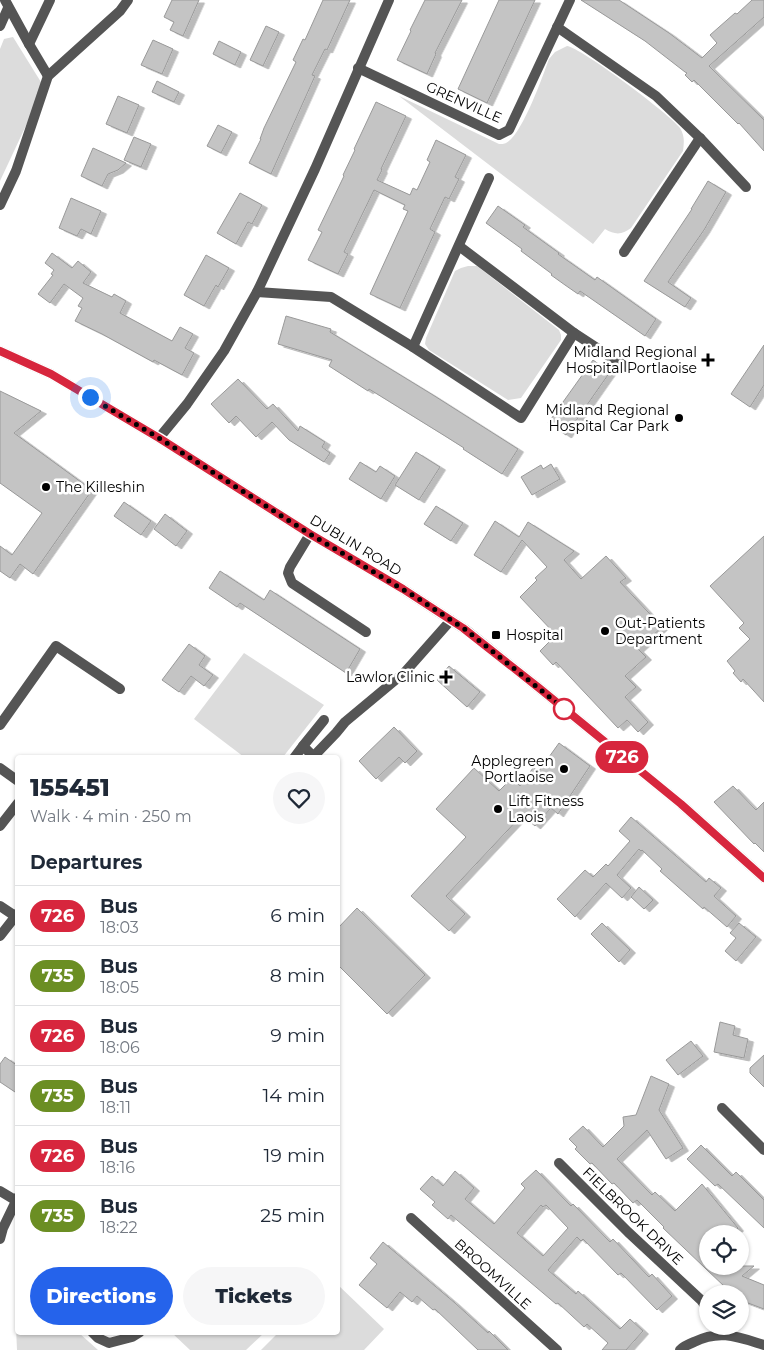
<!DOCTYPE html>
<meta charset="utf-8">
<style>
:root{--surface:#fff;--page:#f6f6f7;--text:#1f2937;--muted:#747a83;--line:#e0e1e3;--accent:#2563eb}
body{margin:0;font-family:Montserrat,sans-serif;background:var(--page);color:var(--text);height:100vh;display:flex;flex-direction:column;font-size:19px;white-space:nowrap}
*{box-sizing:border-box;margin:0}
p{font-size:16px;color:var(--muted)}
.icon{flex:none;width:28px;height:28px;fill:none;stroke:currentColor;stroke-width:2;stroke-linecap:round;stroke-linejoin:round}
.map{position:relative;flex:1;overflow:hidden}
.details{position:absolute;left:15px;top:755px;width:325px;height:580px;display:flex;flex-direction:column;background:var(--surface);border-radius:5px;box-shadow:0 1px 4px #0004}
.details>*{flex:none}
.badge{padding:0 10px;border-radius:16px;font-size:18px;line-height:32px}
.fabs{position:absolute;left:699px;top:1225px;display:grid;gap:10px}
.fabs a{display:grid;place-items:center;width:50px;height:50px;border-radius:50%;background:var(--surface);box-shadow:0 1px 4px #0004;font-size:25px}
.you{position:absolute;width:25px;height:25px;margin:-12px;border:4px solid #fff;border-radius:50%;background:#1a73e8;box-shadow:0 0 0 8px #1a73e833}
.map>.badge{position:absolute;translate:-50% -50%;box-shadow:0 0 0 2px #fff}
h2{padding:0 15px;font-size:19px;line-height:45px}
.round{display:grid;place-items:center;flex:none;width:52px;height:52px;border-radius:26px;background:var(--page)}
.headline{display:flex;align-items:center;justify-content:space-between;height:85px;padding:0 15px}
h1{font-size:24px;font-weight:800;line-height:38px}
.action{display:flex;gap:10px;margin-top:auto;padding:10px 15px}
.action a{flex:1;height:58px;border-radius:30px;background:var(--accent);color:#fff;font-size:20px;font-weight:800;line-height:58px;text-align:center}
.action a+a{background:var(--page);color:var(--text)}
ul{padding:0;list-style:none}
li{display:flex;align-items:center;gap:15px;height:60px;padding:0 15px;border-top:1px solid var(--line)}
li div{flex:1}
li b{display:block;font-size:19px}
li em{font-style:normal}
li .badge{min-width:55px;font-weight:700;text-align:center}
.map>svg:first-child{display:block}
.green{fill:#dcdcdc}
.building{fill:#c4c4c4;stroke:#999;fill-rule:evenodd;filter:url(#shadow)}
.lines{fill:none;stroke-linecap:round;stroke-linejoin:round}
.street{stroke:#555;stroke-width:10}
.secondary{stroke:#222;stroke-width:10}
.line-casing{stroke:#fff;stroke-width:11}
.line{stroke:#d7263d;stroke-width:8}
.walk{stroke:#000;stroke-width:5;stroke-dasharray:0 9}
.poi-dot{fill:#000;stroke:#fff;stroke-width:2}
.stop-dot{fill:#fff;stroke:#d7263d;stroke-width:2.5}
.labels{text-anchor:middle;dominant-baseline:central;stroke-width:5;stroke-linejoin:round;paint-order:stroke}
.street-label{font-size:14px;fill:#000;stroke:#fff}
.poi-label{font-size:14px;fill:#000;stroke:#fff;text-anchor:end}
</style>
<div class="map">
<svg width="764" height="1350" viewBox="0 0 764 1350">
<defs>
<filter id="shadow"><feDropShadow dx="5.5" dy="3" stdDeviation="0" flood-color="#0004"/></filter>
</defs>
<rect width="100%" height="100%" fill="#fff"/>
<g class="green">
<polygon points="13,37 44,87 0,181 0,49 4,39"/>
<path d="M567 46C580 47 671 115 680 128 685 136 684 143 683 151L631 228C622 235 615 235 605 229L593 244 399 96 499 144C500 144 505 144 506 143 522 135 542 78 549 59L555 52Z"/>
<polygon points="468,266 477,266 559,330 561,335 561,340 521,398 508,400 429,350 425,344 426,338 455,271 461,268"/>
<polygon points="244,653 324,705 283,757 244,757 194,719"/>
<polygon points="338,1285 384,1329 364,1350 261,1350 278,1333 338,1332"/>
<polygon points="15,1305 17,1305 18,1332 79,1333 98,1350 17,1350"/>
<polygon points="172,1333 264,1333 246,1350 190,1350"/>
</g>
<g class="building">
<polygon points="172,0 199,0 183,36 170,30 174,22 164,17"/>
<polygon points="323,0 350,0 327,50 325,49 312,75 315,76 271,174 249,163 261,139 260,139 264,128 296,62 293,60 303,39 305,40"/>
<polygon points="425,0 462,0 435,53 436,54 427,74 397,60 411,31 410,30"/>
<polygon points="499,0 535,0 487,103 458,89"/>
<polygon points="581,0 619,0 669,33 702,58 717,43 710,35 735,13 737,14 752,0 764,0 764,17 709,66 764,120 764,151 739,123 738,124 694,80 692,82 685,75 687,73 685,72 645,41"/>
<polygon points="266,26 279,32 263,66 250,60"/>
<polygon points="153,40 173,49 162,74 141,65"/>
<polygon points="219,41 241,52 235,65 213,54"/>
<polygon points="157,81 179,92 174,102 152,92"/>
<polygon points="118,96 139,105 127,133 106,124"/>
<polygon points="376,102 406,116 381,169 382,170 377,180 410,195 413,188 417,190 430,162 427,160 436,140 466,155 455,177 459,179 449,199 445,197 430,229 435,232 400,308 370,294 408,211 403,209 405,205 374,190 344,252 348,254 338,274 308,260 322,232 318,230 344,176 343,175 355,150 354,149"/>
<polygon points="218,125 232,132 221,153 207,146"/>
<polygon points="134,137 151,144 141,167 124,160"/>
<polygon points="93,148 126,163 118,170 108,174 102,186 81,176"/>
<polygon points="708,181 726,192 704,230 668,282 691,298 685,307 644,281 692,209 691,209"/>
<polygon points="240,193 262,205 252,224 248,222 236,244 217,233"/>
<polygon points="71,198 101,211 91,234 81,229 77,236 59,228"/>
<polygon points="498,206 525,225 523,227 559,253 558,254 595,280 597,277 656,319 645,336 580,291 578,294 565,285 551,275 552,274 521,251 522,249 486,223"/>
<polygon points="52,253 72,268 78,261 91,272 83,283 112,297 114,294 126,301 120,313 172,341 180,327 193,334 185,348 194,353 182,375 154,360 153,362 102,334 75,321 82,308 78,306 83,298 64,284 50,303 38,294 53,275 51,274 54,270 45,263"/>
<polygon points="206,255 229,268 218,287 216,285 204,306 184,295"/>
<polygon points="286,316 331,329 330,332 433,395 518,449 502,474 463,449 464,448 445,436 369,389 368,391 329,366 332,360 278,344"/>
<polygon points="764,345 764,385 750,407 731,394"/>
<polygon points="593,360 610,372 566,435 548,423"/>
<polygon points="238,379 267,409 273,404 298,431 300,426 325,442 322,447 330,453 324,462 289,440 272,422 256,437 236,416 229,423 211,404"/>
<polygon points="0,391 41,411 14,433 92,490 33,574 20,564 10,578 0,571 0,546 12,555 42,513 0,483"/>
<polygon points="416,452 440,467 419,500 395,485"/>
<polygon points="360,462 376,472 380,466 395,476 381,499 349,479"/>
<polygon points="551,464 560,479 532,495 521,477 541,465 543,469"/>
<polygon points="124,502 151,521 141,535 114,516"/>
<polygon points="436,506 463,523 451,541 424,524"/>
<polygon points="165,514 187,531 176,546 154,529"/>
<polygon points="495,521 519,537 528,522 574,551 564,560 581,579 606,556 626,578 620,582 662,627 638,649 646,657 625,676 636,687 625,697 648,722 638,732 627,720 618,728 556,662 553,665 540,651 556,635 520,597 537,580 535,578 547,567 522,540 501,572 474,555"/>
<polygon points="764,536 764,702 743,679 741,682 733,673 735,671 727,661 750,639 739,628 744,623 710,586"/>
<polygon points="220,571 264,600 270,590 360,649 346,673 240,603 237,607 209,588"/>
<polygon points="189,644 205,656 199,665 213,675 204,686 191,676 179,692 162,680"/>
<polygon points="449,666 480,692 467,707 437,680"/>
<polygon points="394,727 417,751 405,763 399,757 376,779 359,761"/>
<polygon points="559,743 590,766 558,814 551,808 535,826 522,815 446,896 465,914 449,931 411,896 466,837 436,809 474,768 499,791 512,778 520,786 533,768 539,771"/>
<polygon points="733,786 756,810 764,802 764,852 755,843 754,844 714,802"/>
<polygon points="631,817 706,882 709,878 721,888 714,896 736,916 727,927 704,907 703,909 660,871 662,869 642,850 641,851 639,849 617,875 631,888 622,898 606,883 575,917 557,899 585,870 593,877 606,864 608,866 630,841 619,831"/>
<polygon points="639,887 653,900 644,909 631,897"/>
<polygon points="357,908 425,975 387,1014 338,965 338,928"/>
<polygon points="602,923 630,950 619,962 591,934"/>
<polygon points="739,923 756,937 736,961 725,951 736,938 730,933"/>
<polygon points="720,1022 735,1026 733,1035 748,1039 744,1058 714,1052"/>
<polygon points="691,1041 703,1056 678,1075 666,1060"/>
<polygon points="764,1055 764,1087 750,1073 750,1068"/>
<polygon points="5,1057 18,1066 18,1094 0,1082 0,1064"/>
<polygon points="651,1076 669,1084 659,1110 683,1148 666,1159 647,1130 617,1159 652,1195 655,1192 675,1211 702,1184 738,1228 732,1234 708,1234 708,1266 754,1266 742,1276 764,1285 764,1309 740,1300 740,1294 721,1294 726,1288 663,1228 664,1227 637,1200 633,1203 614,1183 612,1184 592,1163 590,1164 575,1149 577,1147 569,1139 583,1126 603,1147 624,1126 623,1117 636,1115"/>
<polygon points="701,1145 732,1176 736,1172 764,1200 764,1228 718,1184 715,1186 687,1159"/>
<path d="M536 1170 571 1206 573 1204 610 1242 613 1239 649 1277 652 1274 672 1296 657 1310 621 1273 618 1275 583 1239 581 1241 577 1237 548 1270 576 1294 578 1291 620 1329 630 1319 643 1331 626 1350H602L608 1343 587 1324 584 1327 558 1303 556 1304 451 1215 448 1219 432 1205 435 1202 420 1189 432 1176 443 1186 455 1171 474 1188 465 1199 494 1224 525 1188 521 1184ZM541 1205 543 1207 546 1205 568 1228 543 1256 517 1233Z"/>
<polygon points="383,1242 455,1303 488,1333 489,1331 508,1350 478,1350 435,1309 433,1310 417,1296 412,1302 400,1292 387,1308 359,1285 377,1264 370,1258"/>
</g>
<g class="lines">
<g class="street">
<polyline points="5,0 29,44 48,76"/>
<polyline points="0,26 8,8"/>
<polyline points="557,27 656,96 700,138 746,187"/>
<polyline points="29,44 50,0"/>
<polyline points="358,68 499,135 509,130 570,0"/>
<polyline points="0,205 16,171 48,76 120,11 128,0"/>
<polyline points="459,246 574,333 626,367"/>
<polyline points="624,252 700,138"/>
<polyline points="257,292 331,297 413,347 521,418 574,333"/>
<polyline points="413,347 489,178"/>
<polyline points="159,438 187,404 224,351 257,292 315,169 389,0"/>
<polyline points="310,534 290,567 288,573 292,583 366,632"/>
<polyline points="0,725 56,646 120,689"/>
<polyline points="303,746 324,720"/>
<polyline points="294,758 303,746 313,756"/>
<polyline points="312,758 336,733 345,722 405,672 451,620"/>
<polyline points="0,768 18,781"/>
<polyline points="0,826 18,803"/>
<polyline points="0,906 15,916"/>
<polyline points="0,936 18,913"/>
<polyline points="722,1108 764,1150"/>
<polyline points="559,1163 628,1232 701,1300 708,1310"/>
<polyline points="0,1191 15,1200"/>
<polyline points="411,1218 557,1350"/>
<polyline points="0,1239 3,1228 18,1197"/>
<polyline points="92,1332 98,1338 109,1343 132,1337 140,1332"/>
<path d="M680 1350C684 1346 689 1344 694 1342 720 1329 738 1337 764 1345"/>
</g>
<polyline class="secondary" points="0,351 51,374 159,438 310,534 403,589 466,630 539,688 681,804 764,878"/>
</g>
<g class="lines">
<defs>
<polyline id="line" points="0,351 51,374 159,438 310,534 403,589 463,628 539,688 681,804 764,878"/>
</defs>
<use href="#line" class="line-casing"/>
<use href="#line" class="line"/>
<polyline class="walk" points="90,397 159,438 310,534 419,599 466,630 567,711 564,709"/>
</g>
<g class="poi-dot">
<path d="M705.5 352.5h5v5h5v5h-5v5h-5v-5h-5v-5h5z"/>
<circle cx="679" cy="418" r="5"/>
<circle cx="46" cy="487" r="5"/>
<circle cx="605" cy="631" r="5"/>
<rect x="491" y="630" width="10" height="10" rx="2.5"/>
<path d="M443.5 669.5h5v5h5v5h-5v5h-5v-5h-5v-5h5z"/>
<circle cx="564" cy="769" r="5"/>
<circle cx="498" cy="809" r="5"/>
</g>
<circle class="stop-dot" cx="564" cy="709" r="10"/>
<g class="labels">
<g class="street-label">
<text transform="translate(464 102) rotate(24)">GRENVILLE</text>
<text transform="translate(356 545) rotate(31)">DUBLIN ROAD</text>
<text transform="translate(633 1216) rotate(44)">FIELBROOK DRIVE</text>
<text transform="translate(493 1274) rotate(42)">BROOMVILLE</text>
</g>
<g class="poi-label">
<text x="697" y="352">Midland Regional<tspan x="697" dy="16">Hospital Portlaoise</tspan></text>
<text x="669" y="410">Midland Regional<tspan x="669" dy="16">Hospital Car Park</tspan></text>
<text x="56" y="487" text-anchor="start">The Killeshin</text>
<text x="615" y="623" text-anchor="start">Out-Patients<tspan x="615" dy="16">Department</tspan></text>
<text x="506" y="635" text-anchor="start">Hospital</text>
<text x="435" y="677">Lawlor Clinic</text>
<text x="554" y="761">Applegreen<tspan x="554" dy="16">Portlaoise</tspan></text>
<text x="508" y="801" text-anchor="start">Lift Fitness<tspan x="508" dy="16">Laois</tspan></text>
</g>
</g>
</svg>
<div class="fabs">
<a><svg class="icon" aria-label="locate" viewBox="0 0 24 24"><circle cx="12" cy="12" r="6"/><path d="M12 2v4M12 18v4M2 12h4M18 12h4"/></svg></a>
<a><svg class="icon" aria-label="layers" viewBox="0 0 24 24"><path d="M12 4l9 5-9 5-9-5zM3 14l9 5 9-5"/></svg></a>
</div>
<div class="you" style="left:90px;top:397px"></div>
<b class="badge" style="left:622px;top:757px;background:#d7263d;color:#fff">726</b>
<section class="details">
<div class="headline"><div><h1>155451</h1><p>Walk · 4 min · 250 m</p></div><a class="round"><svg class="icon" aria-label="heart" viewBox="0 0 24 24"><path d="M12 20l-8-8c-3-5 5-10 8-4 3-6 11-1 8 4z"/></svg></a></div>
<h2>Departures</h2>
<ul>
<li><span class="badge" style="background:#d7263d;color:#fff">726</span><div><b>Bus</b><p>18:03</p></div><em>6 min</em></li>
<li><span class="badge" style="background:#6b8e23;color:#fff">735</span><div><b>Bus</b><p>18:05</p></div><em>8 min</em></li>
<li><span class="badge" style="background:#d7263d;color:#fff">726</span><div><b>Bus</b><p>18:06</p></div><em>9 min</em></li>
<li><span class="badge" style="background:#6b8e23;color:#fff">735</span><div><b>Bus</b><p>18:11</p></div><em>14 min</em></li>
<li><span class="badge" style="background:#d7263d;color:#fff">726</span><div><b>Bus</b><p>18:16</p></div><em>19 min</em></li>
<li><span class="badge" style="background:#6b8e23;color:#fff">735</span><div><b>Bus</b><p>18:22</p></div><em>25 min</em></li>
</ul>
<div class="action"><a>Directions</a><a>Tickets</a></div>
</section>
</div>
